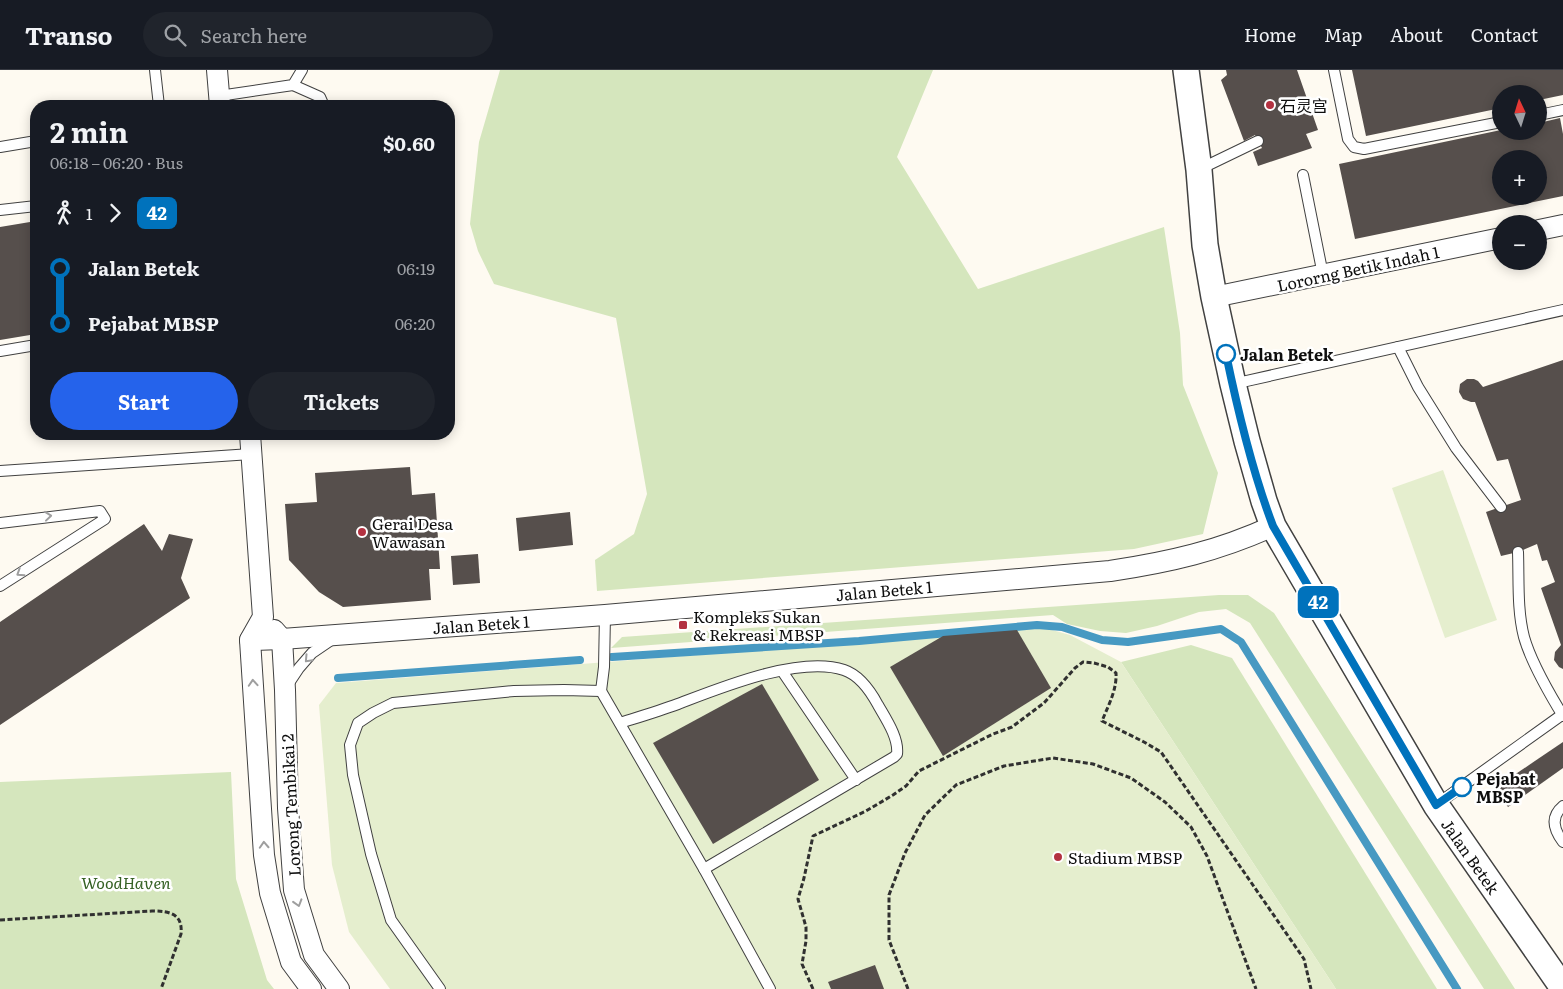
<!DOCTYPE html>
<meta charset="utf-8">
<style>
:root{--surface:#171b24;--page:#20242c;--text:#f1f3f6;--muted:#9ea1a6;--line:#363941;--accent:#2563eb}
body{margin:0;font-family:Literata,"Noto Sans SC",serif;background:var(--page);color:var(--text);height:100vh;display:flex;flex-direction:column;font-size:19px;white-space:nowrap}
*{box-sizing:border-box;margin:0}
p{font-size:16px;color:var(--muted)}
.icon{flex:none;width:28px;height:28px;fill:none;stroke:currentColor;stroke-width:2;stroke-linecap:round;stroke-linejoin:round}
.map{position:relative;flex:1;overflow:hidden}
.panel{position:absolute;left:30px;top:30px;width:425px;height:340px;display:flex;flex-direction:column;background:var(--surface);border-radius:20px;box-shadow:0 2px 12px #0003}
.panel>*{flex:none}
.badge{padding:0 10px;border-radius:8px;font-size:18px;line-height:32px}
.needle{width:32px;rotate:356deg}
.controls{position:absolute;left:1492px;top:15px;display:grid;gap:10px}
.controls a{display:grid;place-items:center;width:55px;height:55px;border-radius:50%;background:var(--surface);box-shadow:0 2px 12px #0003;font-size:25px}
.map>.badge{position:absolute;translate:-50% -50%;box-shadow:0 0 0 2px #fff}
.legs{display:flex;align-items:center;gap:8px;height:55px;padding:0 20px;font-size:16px}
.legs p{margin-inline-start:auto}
.head{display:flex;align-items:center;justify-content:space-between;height:85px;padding:0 20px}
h1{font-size:28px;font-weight:700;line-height:38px}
.primary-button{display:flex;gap:10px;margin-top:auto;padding:10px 20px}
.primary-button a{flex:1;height:58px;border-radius:30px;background:var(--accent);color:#fff;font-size:20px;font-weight:700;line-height:58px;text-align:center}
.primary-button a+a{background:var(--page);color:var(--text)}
ul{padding:0 20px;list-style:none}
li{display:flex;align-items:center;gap:18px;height:55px;font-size:19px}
li i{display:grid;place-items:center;width:8px;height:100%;margin:0 6px;background:currentColor}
li i::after{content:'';width:12px;height:12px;margin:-6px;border:4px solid;border-radius:50%;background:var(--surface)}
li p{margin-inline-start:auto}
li:first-child i{background:linear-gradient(#0000 50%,currentColor 0)}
li:last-child i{background:linear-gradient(currentColor 50%,#0000 0)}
header{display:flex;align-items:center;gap:30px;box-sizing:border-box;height:70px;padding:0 25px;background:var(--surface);border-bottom:1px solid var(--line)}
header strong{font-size:24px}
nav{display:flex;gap:28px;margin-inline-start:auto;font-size:18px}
.search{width:350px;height:45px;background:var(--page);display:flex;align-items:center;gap:12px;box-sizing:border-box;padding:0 18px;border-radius:28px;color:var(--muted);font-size:19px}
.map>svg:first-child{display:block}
.green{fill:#d5e6bd}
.pitch{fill:#e5eece}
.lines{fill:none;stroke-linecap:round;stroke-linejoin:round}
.stream{stroke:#4799c2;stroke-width:8}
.building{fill:#564f4c;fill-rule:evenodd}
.service-casing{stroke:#414141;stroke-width:12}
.minor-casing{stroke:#414141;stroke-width:22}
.tertiary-casing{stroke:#414141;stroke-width:28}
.path{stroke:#303030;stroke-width:3;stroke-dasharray:5 2.5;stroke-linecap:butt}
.service{stroke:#fff;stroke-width:10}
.minor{stroke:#fff;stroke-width:20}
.tertiary{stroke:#fff;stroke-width:25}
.oneway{stroke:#9f9f9f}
.line-1-casing{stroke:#fff;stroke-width:11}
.line-1{stroke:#0072bc;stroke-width:8}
.poi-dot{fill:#b33241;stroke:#fff;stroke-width:2}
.stop-1-dot{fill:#fff;stroke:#0072bc;stroke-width:2.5}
.labels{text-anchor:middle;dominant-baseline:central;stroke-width:5;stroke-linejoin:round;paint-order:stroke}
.poi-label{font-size:16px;fill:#0e0e0e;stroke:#fff;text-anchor:start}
.street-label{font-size:16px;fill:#0e0e0e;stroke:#fff}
.stop-label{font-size:16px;font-weight:bold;fill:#0e0e0e;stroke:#fff;text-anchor:start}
.park-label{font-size:16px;font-style:italic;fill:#356124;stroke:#fff}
</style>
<header>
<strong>Transo</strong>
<div class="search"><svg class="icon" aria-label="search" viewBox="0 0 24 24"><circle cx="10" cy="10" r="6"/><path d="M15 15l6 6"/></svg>Search here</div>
<nav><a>Home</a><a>Map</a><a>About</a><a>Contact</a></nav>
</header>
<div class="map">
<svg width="1563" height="919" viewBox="0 0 1563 919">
<rect width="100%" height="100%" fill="#fefaf1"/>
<g class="green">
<polygon points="500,0 933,0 897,87 978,219 1164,157 1180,263 1183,315 1218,403 1203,464 1134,479 597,521 595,490 634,464 647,424 616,248 494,214 478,181 470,154 479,72"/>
<polygon points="1219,525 1248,525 1274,543 1515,919 1484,919 1250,553 1226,539 1199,542 1157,556 1126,563 1100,561 1067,554 1053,545 611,578 622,567"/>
<polygon points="1191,575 1232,588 1437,919 1336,919 1121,592"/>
<polygon points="231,702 236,809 267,910 274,919 0,919 0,712"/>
</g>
<g class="pitch">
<polygon points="1443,400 1497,550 1445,568 1392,418"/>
<polygon points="1045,558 1070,565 1121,592 1336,919 390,919 349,862 332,795 319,635 336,613"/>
</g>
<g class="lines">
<g class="stream">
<polyline points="612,587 859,571 1037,555 1062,557 1102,570 1128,572 1221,559 1241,572 1457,919"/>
<polyline points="338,608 580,590"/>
</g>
</g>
<g class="building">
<polygon points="1226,0 1297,0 1318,60 1306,64 1312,78 1258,96 1253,82 1262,78 1255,65 1244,71 1221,10 1227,5"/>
<polygon points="1352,0 1563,0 1563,25 1539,30 1539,24 1501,24 1501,38 1366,66"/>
<path d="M1560 48 1563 64V126L1355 169 1339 94 1501 60 1539 61V53ZM1501 89H1539V126H1501Z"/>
<polygon points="36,151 36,264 0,270 0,157"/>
<polygon points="1563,290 1563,599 1559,597 1554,590 1555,582 1561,575 1541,518 1555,512 1547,490 1542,491 1537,474 1518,482 1501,486 1486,442 1521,430 1508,389 1497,391 1475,332 1471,332 1463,329 1459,322 1460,314 1467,309 1474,309 1478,311 1483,317"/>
<polygon points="410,397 412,425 435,423 440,499 429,499 431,530 343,537 319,522 289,490 285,434 317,432 315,403"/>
<polygon points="570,442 573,475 519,481 516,448"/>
<polygon points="144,454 162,481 169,464 193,469 181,508 190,528 0,655 0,552"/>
<polygon points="478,484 480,513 453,515 451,486"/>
<polygon points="1017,560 1051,618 943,686 890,597 943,566"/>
<polygon points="762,614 819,710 713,774 653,673"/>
<polygon points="1563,672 1563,698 1508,737 1495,718"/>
<polygon points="875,895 884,919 831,919 828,912"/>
</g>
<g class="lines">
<defs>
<g id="service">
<polyline points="155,0 159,36"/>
<polyline points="1334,0 1348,69 1354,77 1364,79 1501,52"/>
<polyline points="293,15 320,27 324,36"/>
<polyline points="219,26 293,15 302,0"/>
<polyline points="1539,45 1563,40"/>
<polyline points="0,77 36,71"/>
<polyline points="1200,99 1258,71"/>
<polyline points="1303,105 1323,205"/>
<polyline points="0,140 36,136"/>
<polyline points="1398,277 1418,317 1456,378 1501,437"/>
<polyline points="0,281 36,275"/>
<polyline points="1233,314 1563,240"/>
<polyline points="0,401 251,384"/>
<polyline points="0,453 100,441 105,449 0,516"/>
<path d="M1518 482C1519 510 1517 540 1524 567 1531 592 1549 623 1563 646"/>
<polyline points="782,601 856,710"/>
<polyline points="287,616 299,598 312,583 334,568"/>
<polyline points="601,621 704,799 770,919"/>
<path d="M620 653C639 647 659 641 678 634 720 618 800 585 844 600 859 605 871 622 878 635 886 649 899 668 897 684L894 687 704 799"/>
<polyline points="1436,735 1563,644"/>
<path d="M1563 736C1550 747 1554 760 1563 772"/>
<polyline points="440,919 391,850 371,784 353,705 350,675 358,653 373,643 393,633 514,621 564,620 601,621 604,597 605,545"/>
</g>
<g id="minor">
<polyline points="217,0 220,36"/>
<polyline points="1539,160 1563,155"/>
<polyline points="1214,227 1501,168"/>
<polyline points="250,364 263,547 250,570 264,785 270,823 291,892 311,919"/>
<polyline points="274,560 282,569 285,620 288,738 294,820 314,885 339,919"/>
<path d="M250 570 282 569 605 545 1110 501C1170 492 1218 481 1273 456"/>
</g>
<polyline id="tertiary" points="1186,0 1199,100 1205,175 1214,227 1233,314 1247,371 1264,431 1273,456 1436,735 1563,918"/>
</defs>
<use href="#service" class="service-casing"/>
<use href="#minor" class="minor-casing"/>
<use href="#tertiary" class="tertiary-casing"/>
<g class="path">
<path d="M0 850 152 841C170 841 183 844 181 864L161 919"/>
<path d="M813 919 802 894 806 871V857L798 829 804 808 813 766 866 741 893 725 906 716 919 701 993 664 1012 657 1044 633 1075 598 1083 592 1094 593 1108 597 1116 603C1117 620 1108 636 1102 651L1144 672 1161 682 1304 889 1311 919"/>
<polyline points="908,919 889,870 889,825 905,783 925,745 956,715 1004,696 1053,688 1093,694 1131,708 1165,732 1191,757 1207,786 1256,919"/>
</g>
<use href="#service" class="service"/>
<use href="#minor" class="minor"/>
<use href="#tertiary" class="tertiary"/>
</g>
<defs><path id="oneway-chevron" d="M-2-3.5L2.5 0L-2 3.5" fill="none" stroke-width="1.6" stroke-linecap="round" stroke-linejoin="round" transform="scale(1.25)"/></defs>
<g class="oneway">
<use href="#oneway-chevron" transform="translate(48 446) rotate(-6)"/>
<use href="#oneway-chevron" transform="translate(20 503) rotate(147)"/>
<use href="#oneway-chevron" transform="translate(308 589) rotate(133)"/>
<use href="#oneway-chevron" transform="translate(253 613) rotate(-94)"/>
<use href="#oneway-chevron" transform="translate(264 775) rotate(-93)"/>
<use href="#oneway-chevron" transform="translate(298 833) rotate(73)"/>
</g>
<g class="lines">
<defs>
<path id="line-1" d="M1226 284C1238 342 1252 401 1273 456L1436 735 1462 717"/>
</defs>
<use href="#line-1" class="line-1-casing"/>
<use href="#line-1" class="line-1"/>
</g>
<g class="poi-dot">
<circle cx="1270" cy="35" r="5"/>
<circle cx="362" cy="462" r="5"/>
<rect x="678" y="550" width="10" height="10" rx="2.5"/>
<circle cx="1058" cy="787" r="5"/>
</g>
<g class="stop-1-dot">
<circle cx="1226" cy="284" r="9"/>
<circle cx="1462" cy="717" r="9"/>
</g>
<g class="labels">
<g class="poi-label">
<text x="1280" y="35">石灵宫</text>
<text x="372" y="453">Gerai Desa<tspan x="372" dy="18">Wawasan</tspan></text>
<text x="693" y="546">Kompleks Sukan<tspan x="693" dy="18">&amp; Rekreasi MBSP</tspan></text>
<text x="1068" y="787">Stadium MBSP</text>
</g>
<g class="street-label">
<text transform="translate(1358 198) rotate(-12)">Lororng Betik Indah 1</text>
<text transform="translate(884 520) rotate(-5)">Jalan Betek 1</text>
<text transform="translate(481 554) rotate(-4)">Jalan Betek 1</text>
<text transform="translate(290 735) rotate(-93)">Lorong Tembikai 2</text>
<text transform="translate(1471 786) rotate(55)">Jalan Betek</text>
</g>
<g class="stop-label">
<text x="1240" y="284">Jalan Betek</text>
<text x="1476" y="708">Pejabat<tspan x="1476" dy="18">MBSP</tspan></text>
</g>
<g class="park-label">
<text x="126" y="812">WoodHaven</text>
</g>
</g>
</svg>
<div class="controls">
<a><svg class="needle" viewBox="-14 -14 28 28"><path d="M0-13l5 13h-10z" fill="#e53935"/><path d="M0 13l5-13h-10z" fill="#9ea1a6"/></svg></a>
<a>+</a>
<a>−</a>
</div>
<b class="badge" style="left:1318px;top:532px;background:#0072bc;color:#fff">42</b>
<section class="panel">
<div class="head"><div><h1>2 min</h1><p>06:18 – 06:20 · Bus</p></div><b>$0.60</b></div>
<div class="legs"><svg class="icon" aria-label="walk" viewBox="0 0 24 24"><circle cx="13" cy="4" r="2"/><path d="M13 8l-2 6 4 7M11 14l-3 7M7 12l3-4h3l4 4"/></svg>1<svg class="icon" aria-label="forward" viewBox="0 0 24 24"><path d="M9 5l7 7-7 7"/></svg><b class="badge" style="background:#0072bc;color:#fff">42</b></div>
<ul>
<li><i style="color:#0072bc"></i><b>Jalan Betek</b><p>06:19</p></li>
<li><i style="color:#0072bc"></i><b>Pejabat MBSP</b><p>06:20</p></li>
</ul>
<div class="primary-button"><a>Start</a><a>Tickets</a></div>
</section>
</div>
